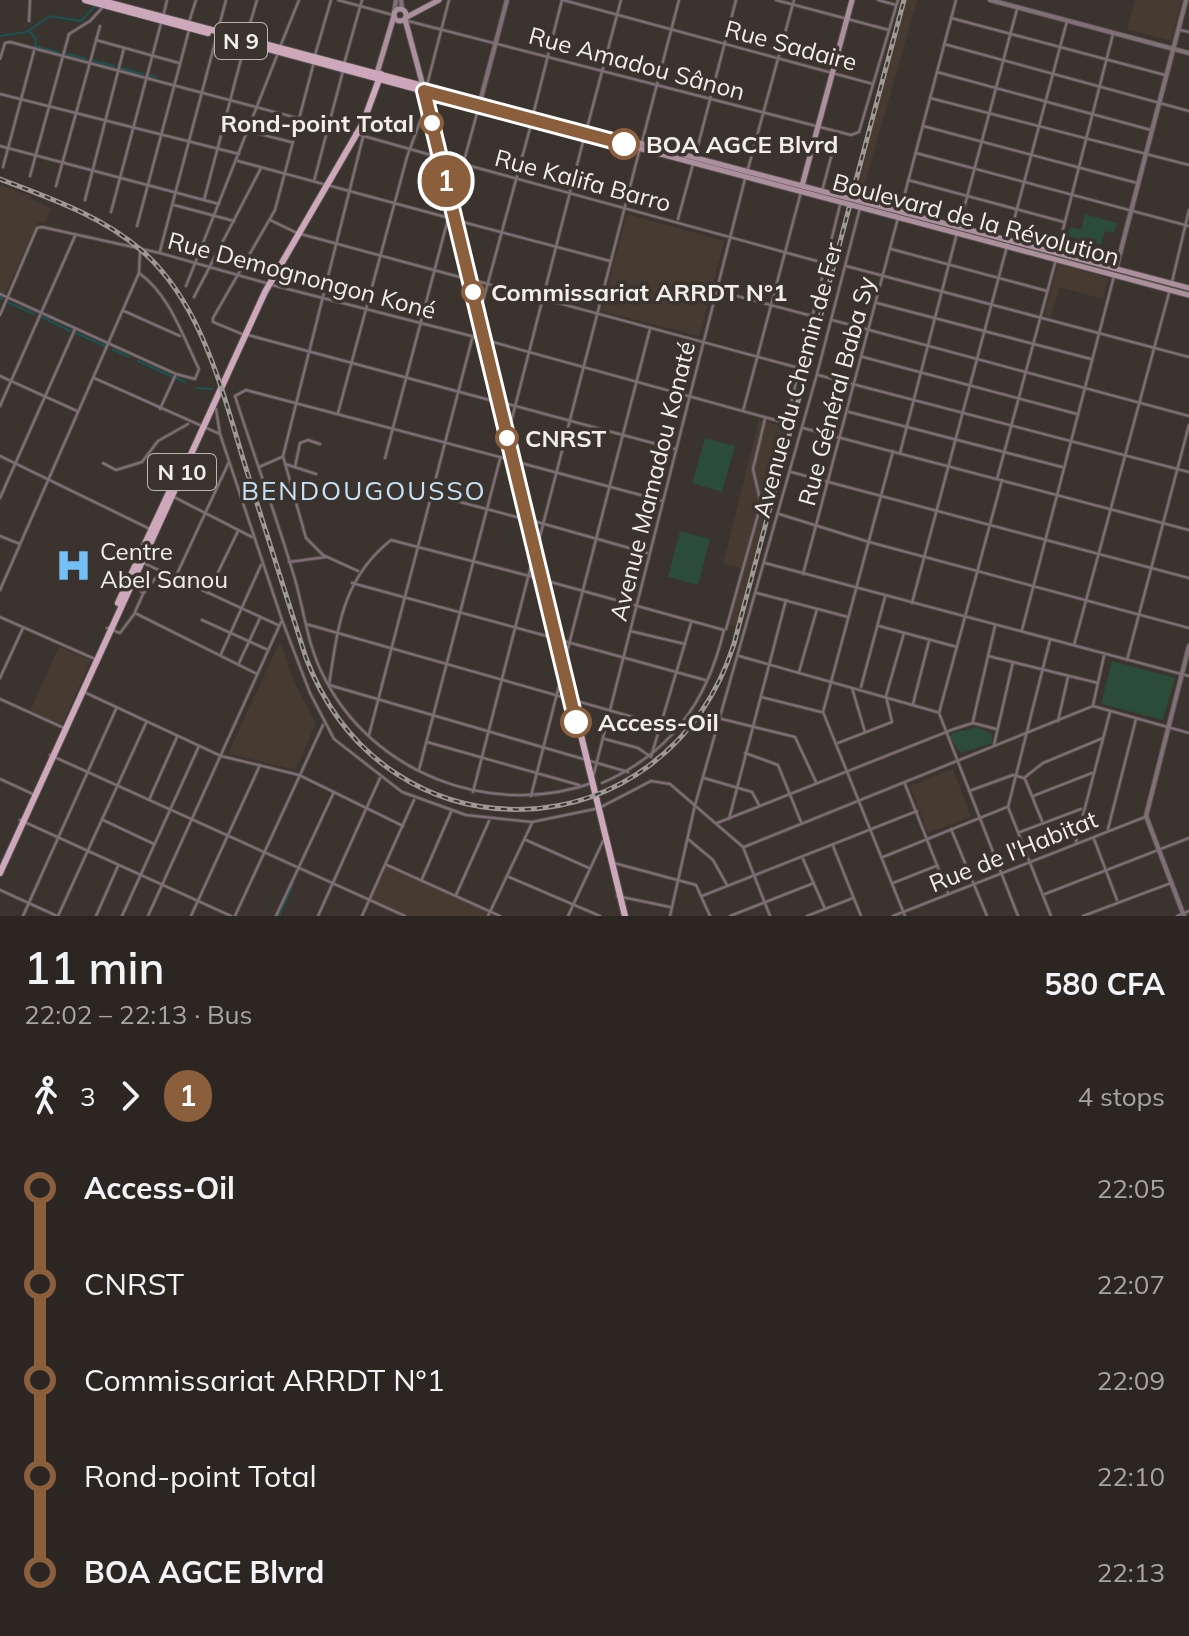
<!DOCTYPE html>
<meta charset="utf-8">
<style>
:root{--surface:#2c2622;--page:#38322f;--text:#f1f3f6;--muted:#a6a5a5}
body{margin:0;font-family:Mulish,sans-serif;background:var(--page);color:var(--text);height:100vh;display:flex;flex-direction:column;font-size:30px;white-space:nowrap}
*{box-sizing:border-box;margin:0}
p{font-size:26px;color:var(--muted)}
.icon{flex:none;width:44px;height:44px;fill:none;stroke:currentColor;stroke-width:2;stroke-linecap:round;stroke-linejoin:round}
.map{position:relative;height:916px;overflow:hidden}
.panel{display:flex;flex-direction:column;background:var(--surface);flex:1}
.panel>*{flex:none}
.badge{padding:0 16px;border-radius:26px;font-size:28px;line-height:52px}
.map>.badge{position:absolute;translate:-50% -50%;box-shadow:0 0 0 4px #fff}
.legs{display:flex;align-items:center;gap:12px;height:88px;padding:0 24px;font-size:26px}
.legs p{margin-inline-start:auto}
.summary{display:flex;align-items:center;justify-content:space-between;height:136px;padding:0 24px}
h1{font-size:44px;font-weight:600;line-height:60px}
ul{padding:0 24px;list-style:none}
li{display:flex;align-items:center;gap:28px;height:96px;font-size:30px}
li i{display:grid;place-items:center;width:12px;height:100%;margin:0 10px;background:currentColor}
li i::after{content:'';width:20px;height:20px;margin:-10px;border:6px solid;border-radius:50%;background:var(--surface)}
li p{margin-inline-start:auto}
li:first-child i{background:linear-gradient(#0000 50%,currentColor 0)}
li:last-child i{background:linear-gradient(currentColor 50%,#0000 0)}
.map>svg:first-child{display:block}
.built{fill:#473a31}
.green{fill:#2b4c38}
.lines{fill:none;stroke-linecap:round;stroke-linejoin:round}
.stream{stroke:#195455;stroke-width:2}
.minor-casing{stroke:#57514c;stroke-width:4}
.tertiary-casing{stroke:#57514c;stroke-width:6}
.secondary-casing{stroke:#57514c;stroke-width:7}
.primary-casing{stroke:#57514c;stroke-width:8}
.minor{stroke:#816f77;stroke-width:2}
.tertiary{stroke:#816f77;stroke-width:4}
.secondary{stroke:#ac8f9d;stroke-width:5}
.primary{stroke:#cda8ba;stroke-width:6}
.rail-casing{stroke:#9e9995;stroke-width:5}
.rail{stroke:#3a332e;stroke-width:2;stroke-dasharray:6;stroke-linecap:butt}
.line-1-casing{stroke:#fff;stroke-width:18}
.line-1{stroke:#8b5e3c;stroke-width:12}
.stop-1-dot{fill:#fff;stroke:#8b5e3c;stroke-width:4}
.labels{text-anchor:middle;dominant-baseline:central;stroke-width:7;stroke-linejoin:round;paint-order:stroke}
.shield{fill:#3a332e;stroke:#bbb6b2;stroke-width:2}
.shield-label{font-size:22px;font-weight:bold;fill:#f2eeea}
.street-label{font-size:24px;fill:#f2eeea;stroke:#3a332e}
.stop-label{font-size:24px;font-weight:bold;fill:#f2eeea;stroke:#3a332e;text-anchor:start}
.poi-label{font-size:24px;fill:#f2eeea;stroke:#3a332e;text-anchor:start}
.neighbourhood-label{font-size:26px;letter-spacing:2px;fill:#c7e2f6;stroke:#3a332e}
</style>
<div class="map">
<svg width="1189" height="916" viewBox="0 0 1189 916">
<rect width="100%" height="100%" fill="#3a332e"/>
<g class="built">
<polygon points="901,0 917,0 861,197 850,195"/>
<polygon points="1135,0 1182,0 1171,41 1127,29"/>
<polygon points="0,185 31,196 31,199 51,208 45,223 38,221 3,299 0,298"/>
<polygon points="627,214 724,241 699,336 601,311"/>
<polygon points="1058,264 1108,278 1103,299 1059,287 1051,317 1044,315"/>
<polygon points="759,420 787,428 736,627 727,624 741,568 723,564"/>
<polygon points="278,645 282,645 293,680 316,723 296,770 228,754"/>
<polygon points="59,647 91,660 62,725 30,711"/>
<polygon points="953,769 971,817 928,833 910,786"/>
<polygon points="385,865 490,912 488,916 405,916 369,900"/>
</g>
<g class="green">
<polygon points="1085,214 1117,223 1114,233 1105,231 1101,245 1068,236 1070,227 1081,230"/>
<polygon points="705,438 735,446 722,492 692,483"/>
<polygon points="680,531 710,539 698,585 668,577"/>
<polygon points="1112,661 1175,678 1163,720 1101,704"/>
<polygon points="977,727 992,734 992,743 961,753 950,738 952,733"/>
</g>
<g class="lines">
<g class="stream">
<polyline points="29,31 36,39 35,46 58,52"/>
<polyline points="0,36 27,32 50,16 81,21 94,7"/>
<polyline points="65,53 86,59"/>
<polyline points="94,61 115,66"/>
<polyline points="120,68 143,74"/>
<polyline points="148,75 156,77"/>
<polyline points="0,298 2,299"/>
<polyline points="7,302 34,314"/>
<polyline points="42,317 70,331"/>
<polyline points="76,333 105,346"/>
<polyline points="112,349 129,357"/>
<polyline points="138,361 173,377"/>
<polyline points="176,378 185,382"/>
<polyline points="196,388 212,389"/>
<polyline points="279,916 293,884"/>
</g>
<defs>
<g id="minor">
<polyline points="338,0 393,15"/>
<polyline points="563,0 873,84"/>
<polyline points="776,0 889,30"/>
<polyline points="878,0 896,5"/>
<polyline points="164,13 167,0"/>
<polyline points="951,18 1165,75"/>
<polyline points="29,21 30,0"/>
<polyline points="408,21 851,135 859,132 898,0"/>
<polyline points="189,22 196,0"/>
<polyline points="218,30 226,0"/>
<polyline points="1180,30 1189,32"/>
<polyline points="246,37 257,0"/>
<polyline points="96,40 179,63"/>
<polyline points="944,44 1189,111"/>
<polyline points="280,47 299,0"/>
<polyline points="315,55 331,0"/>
<polyline points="0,59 5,43 10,42 354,133"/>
<polyline points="344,64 362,0"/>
<polyline points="937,72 1151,130"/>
<polyline points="427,85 449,0"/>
<polyline points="0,94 239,154"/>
<polyline points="930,98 1189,165"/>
<polyline points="533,115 562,0"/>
<polyline points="923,126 1137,183"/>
<polyline points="587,128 621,0"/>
<polyline points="248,131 291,142"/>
<polyline points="360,135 438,157"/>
<polyline points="642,142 679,0"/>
<polyline points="0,146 219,204"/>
<polyline points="916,153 1189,226"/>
<polyline points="695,157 736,0"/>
<polyline points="445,159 824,263"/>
<polyline points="238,161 453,219"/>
<polyline points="3,167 34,51"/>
<polyline points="748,169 794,0"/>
<polyline points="30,176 69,34 90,21 102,8"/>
<polyline points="908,180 1064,222"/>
<polyline points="314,181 343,71"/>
<polyline points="56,186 100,26"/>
<polyline points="822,191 837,135"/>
<polyline points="85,200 124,48"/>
<polyline points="204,200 245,44"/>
<polyline points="453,201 479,106"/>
<polyline points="174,205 234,221"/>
<polyline points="111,212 161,23"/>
<polyline points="900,212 956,0"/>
<polyline points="678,219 693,164"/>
<polyline points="270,220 297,233 467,279"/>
<polyline points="459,221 610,261"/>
<polyline points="137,226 189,30"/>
<polyline points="959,227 1017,9"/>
<polyline points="891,249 1047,291"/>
<polyline points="160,251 217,35"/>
<polyline points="1057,253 1113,34"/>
<polyline points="846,266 1189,357"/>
<polyline points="473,280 799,368"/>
<polyline points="1172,282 1189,210"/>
<polyline points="272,285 483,339"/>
<polyline points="186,286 278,53"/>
<polyline points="718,291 812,316"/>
<path d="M0 294 176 374 195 379 199 369C183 337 170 295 139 273"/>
<polyline points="194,297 261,168"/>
<polyline points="877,303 1091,359"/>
<polyline points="124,311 180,336"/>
<polyline points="480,312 532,121"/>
<polyline points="0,315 37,228 42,227 160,253 266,283"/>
<polyline points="832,320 1189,416"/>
<polyline points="242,334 213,322 213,318 275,210 314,62"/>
<polyline points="248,335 497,402"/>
<polyline points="489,341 786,423 840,205"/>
<polyline points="863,357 1077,414"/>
<polyline points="818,375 1189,472"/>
<polyline points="0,376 77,411"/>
<polyline points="94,378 220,434"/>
<polyline points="504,403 675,449"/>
<polyline points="0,406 75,236"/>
<polyline points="160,409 175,376"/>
<polyline points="216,409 220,434 282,620 310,693 334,739 402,792 466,815 532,822 595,809"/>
<polyline points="743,411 801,192"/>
<polyline points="849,412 1062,467"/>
<polyline points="338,413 407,157 425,108"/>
<polyline points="803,428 1189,530"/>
<polyline points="509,430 585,134"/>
<polyline points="893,451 823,712 905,916"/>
<polyline points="900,453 957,233"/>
<polyline points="0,456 150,529"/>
<polyline points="385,458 448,219"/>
<path d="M511 460 246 390 235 396C254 456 276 515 294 576 304 609 307 644 323 675 371 773 490 819 592 783"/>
<polyline points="517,462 663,501"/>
<polyline points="103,463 116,470 142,462 158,441 188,424"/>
<polyline points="285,464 316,474"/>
<polyline points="259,467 282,457"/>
<polyline points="295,467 300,443 308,440 320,444"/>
<polyline points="791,472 1189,578"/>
<polyline points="997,479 1055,263"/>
<polyline points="1002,480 939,713 1018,916"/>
<polyline points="434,495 524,519"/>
<polyline points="172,496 252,537"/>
<polyline points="0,498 75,329"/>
<polyline points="779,514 869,542 1189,628"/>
<polyline points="530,520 647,553"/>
<polyline points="0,536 20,544"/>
<polyline points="538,544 639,152"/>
<polyline points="137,560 278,625"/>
<polyline points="289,562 326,557"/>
<polyline points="765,563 1189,676"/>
<polyline points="358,571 323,555 306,538 283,456 367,121"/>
<polyline points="803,574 898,218"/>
<polyline points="176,576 229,462"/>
<path d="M541 579 391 540C342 579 338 627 329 685L628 772"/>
<path d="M547 581 724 630C707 702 671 753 602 783"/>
<polyline points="352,583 554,638"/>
<polyline points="132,584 143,593"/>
<polyline points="0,590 139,273 140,252"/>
<polyline points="208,593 238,531"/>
<polyline points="757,593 848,617"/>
<polyline points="912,603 1067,21"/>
<polyline points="135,612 143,594 161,571"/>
<polyline points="0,617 95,659"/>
<polyline points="202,620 266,649"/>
<polyline points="306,624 661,725"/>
<polyline points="879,626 957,647"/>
<polyline points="107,628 120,633 135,613 257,674"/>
<polyline points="726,629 761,504 753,469 765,419"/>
<polyline points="1022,630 1114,276"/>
<polyline points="630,631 685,644"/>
<polyline points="560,640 705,680"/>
<polyline points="1050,640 1008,807 1051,916"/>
<polyline points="1074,645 1169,293"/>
<polyline points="221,654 261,565"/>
<polyline points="739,656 937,712"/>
<polyline points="988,656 1098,683"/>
<polyline points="565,660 650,329"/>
<polyline points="1127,660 1189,425"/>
<polyline points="239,663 260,618"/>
<polyline points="799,672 817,609"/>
<polyline points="0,678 23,628"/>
<polyline points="861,687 885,597"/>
<polyline points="852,688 865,732"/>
<polyline points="84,692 221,756 299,775 403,826"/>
<polyline points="761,697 821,712"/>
<polyline points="0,699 64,728"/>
<polyline points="913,704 929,641"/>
<polyline points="1093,705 1104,656"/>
<polyline points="722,719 795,737 816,782"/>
<polyline points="973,721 995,626"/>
<polyline points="1058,721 1068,677"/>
<polyline points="369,735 472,339"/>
<polyline points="605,739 638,748 651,757 691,623"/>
<polyline points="427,742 579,785"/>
<polyline points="838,743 892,722 886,696 904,633"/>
<polyline points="994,745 1013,662"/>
<polyline points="745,753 778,765 801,822"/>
<polyline points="50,755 405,916"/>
<polyline points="419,770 500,459"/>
<polyline points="593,777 745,179"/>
<polyline points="704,778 752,792 759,805"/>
<polyline points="0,779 35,795"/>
<polyline points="1025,779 1042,821"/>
<polyline points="905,784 948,893"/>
<polyline points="969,791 1013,775 1024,778 1043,763 1103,738"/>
<polyline points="473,792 534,554"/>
<polyline points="531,796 563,670"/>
<polyline points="1033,796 1092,773"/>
<polyline points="149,800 177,737"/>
<polyline points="601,807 651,781 670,784 743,847 770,916"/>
<polyline points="729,819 786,600"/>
<polyline points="20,820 231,916"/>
<polyline points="103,820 154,844"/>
<polyline points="717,823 954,729 973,723 996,729"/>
<polyline points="951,829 987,916"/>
<polyline points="1108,829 1136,719"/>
<polyline points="1020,832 1081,809"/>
<polyline points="688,839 713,860 727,885"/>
<polyline points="1094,839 1117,900"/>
<polyline points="526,840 589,868"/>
<polyline points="1076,842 1110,712"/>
<polyline points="833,846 861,916"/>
<polyline points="744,847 1093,706 1189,733"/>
<polyline points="883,857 1007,807"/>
<polyline points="803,859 825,909"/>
<polyline points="614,863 696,885 710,916"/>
<polyline points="387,865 500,916"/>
<polyline points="509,877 600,916"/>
<polyline points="422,879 451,812"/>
<polyline points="893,883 936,866"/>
<polyline points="0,890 57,916"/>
<polyline points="1045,894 1189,838"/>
<polyline points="456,895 489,821"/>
<polyline points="617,896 670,907"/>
<polyline points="702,896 917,811"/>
<polyline points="23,916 116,709"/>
<polyline points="58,916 146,723"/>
<polyline points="96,916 118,866"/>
<polyline points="122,916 199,746"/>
<polyline points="148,916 281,622"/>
<polyline points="191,916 260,765"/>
<polyline points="235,916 323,725"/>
<polyline points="276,916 334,792"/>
<polyline points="318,916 380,778"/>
<polyline points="362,916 414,800"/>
<polyline points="488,916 532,823"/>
<polyline points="568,916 603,841"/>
<polyline points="670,916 695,805 817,374 860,208"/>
<polyline points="730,916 814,883"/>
<polyline points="807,916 853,898"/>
<polyline points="893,916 1145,817"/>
<polyline points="1083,916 1171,883"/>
<polyline points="1177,916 1189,911"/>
</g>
<g id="tertiary">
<polyline points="401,0 402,9"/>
<polyline points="990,0 1189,53"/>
<polyline points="394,13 396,0"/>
<polyline points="480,102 507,0"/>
<polyline points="1116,269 1186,0"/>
<polyline points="1184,916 1146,816 1189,646"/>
</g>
<g id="secondary">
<circle cx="400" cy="15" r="6"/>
<polyline points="407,17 439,0"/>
<polyline points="405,19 423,86 1189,288"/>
<polyline points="377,73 394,16"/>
<polyline points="424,91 1189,295"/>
<polyline points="802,186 852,0"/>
</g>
<g id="primary">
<polyline points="85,0 208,33"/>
<polyline points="99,0 423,86 625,916"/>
<polyline points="227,38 424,91"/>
<polyline points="141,552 172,486"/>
<polyline points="118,603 135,566"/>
<polyline points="0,873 265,292 363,123 381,74"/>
</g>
</defs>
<use href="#minor" class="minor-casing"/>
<use href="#tertiary" class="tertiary-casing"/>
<use href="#secondary" class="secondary-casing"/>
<use href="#primary" class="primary-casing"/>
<use href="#minor" class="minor"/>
<use href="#tertiary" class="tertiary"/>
<use href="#secondary" class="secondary"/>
<use href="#primary" class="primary"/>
<defs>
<g id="rail">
<path d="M0 179C49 198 100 215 141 250 205 305 224 400 249 478 268 538 287 598 306 658 386 868 666 856 734 644L849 208"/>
<polyline points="852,195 904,0"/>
</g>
</defs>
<use href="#rail" class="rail-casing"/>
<use href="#rail" class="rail"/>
</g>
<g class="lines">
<defs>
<polyline id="line-1" points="576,722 424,91 624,144"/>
</defs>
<use href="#line-1" class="line-1-casing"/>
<use href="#line-1" class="line-1"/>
</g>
<defs>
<symbol id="hospital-bare" viewBox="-9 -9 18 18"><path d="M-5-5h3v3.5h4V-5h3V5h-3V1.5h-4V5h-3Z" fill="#74c0f6" stroke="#3a332e" stroke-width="2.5" paint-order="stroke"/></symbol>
</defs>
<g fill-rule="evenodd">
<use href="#hospital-bare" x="48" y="540" width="51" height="51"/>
</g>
<g class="stop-1-dot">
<circle cx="432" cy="123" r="10"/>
<circle cx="624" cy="144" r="14"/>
<circle cx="473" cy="292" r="10"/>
<circle cx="507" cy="438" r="10"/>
<circle cx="576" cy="722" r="14"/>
</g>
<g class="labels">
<g class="shield">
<rect x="215" y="23" width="52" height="36" rx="6"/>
<rect x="148" y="454" width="68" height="36" rx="6"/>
</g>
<g class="shield-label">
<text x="241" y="41">N 9</text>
<text x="182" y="472">N 10</text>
</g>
<g class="street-label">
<text transform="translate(791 45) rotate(15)">Rue Sadaire</text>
<text transform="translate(637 63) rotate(15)">Rue Amadou Sânon</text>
<text transform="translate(583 180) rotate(15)">Rue Kalifa Barro</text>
<text transform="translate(976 219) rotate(15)">Boulevard de la Révolution</text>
<text transform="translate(302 275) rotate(15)">Rue Demognongon Koné</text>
<text transform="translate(797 380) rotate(-75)">Avenue du Chemin de Fer</text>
<text transform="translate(836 391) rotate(-75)">Rue Général Baba Sy</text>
<text transform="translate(652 481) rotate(-76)">Avenue Mamadou Konaté</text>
<text transform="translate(1013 851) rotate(-22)">Rue de l'Habitat</text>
</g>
<g class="stop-label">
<text x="414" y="123" text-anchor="end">Rond-point Total</text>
<text x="646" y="144">BOA AGCE Blvrd</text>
<text x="491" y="292">Commissariat ARRDT N°1</text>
<text x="525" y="438">CNRST</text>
<text x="598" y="722">Access-Oil</text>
</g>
<g class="poi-label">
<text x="100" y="551">Centre<tspan x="100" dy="28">Abel Sanou</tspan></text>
</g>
<g class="neighbourhood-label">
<text x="364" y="490">BENDOUGOUSSO</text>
</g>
</g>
</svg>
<b class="badge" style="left:446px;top:181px;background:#8b5e3c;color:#fff">1</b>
</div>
<section class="panel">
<div class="summary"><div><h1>11 min</h1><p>22:02 – 22:13 · Bus</p></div><b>580 CFA</b></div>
<div class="legs"><svg class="icon" aria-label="walk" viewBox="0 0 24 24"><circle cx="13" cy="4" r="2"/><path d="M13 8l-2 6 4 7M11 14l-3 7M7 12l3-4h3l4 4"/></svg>3<svg class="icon" aria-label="forward" viewBox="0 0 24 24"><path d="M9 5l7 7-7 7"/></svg><b class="badge" style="background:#8b5e3c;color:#fff">1</b><p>4 stops</p></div>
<ul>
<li><i style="color:#8b5e3c"></i><b>Access-Oil</b><p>22:05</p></li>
<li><i style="color:#8b5e3c"></i><span>CNRST</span><p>22:07</p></li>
<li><i style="color:#8b5e3c"></i><span>Commissariat ARRDT N°1</span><p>22:09</p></li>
<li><i style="color:#8b5e3c"></i><span>Rond-point Total</span><p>22:10</p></li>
<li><i style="color:#8b5e3c"></i><b>BOA AGCE Blvrd</b><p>22:13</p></li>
</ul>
</section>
